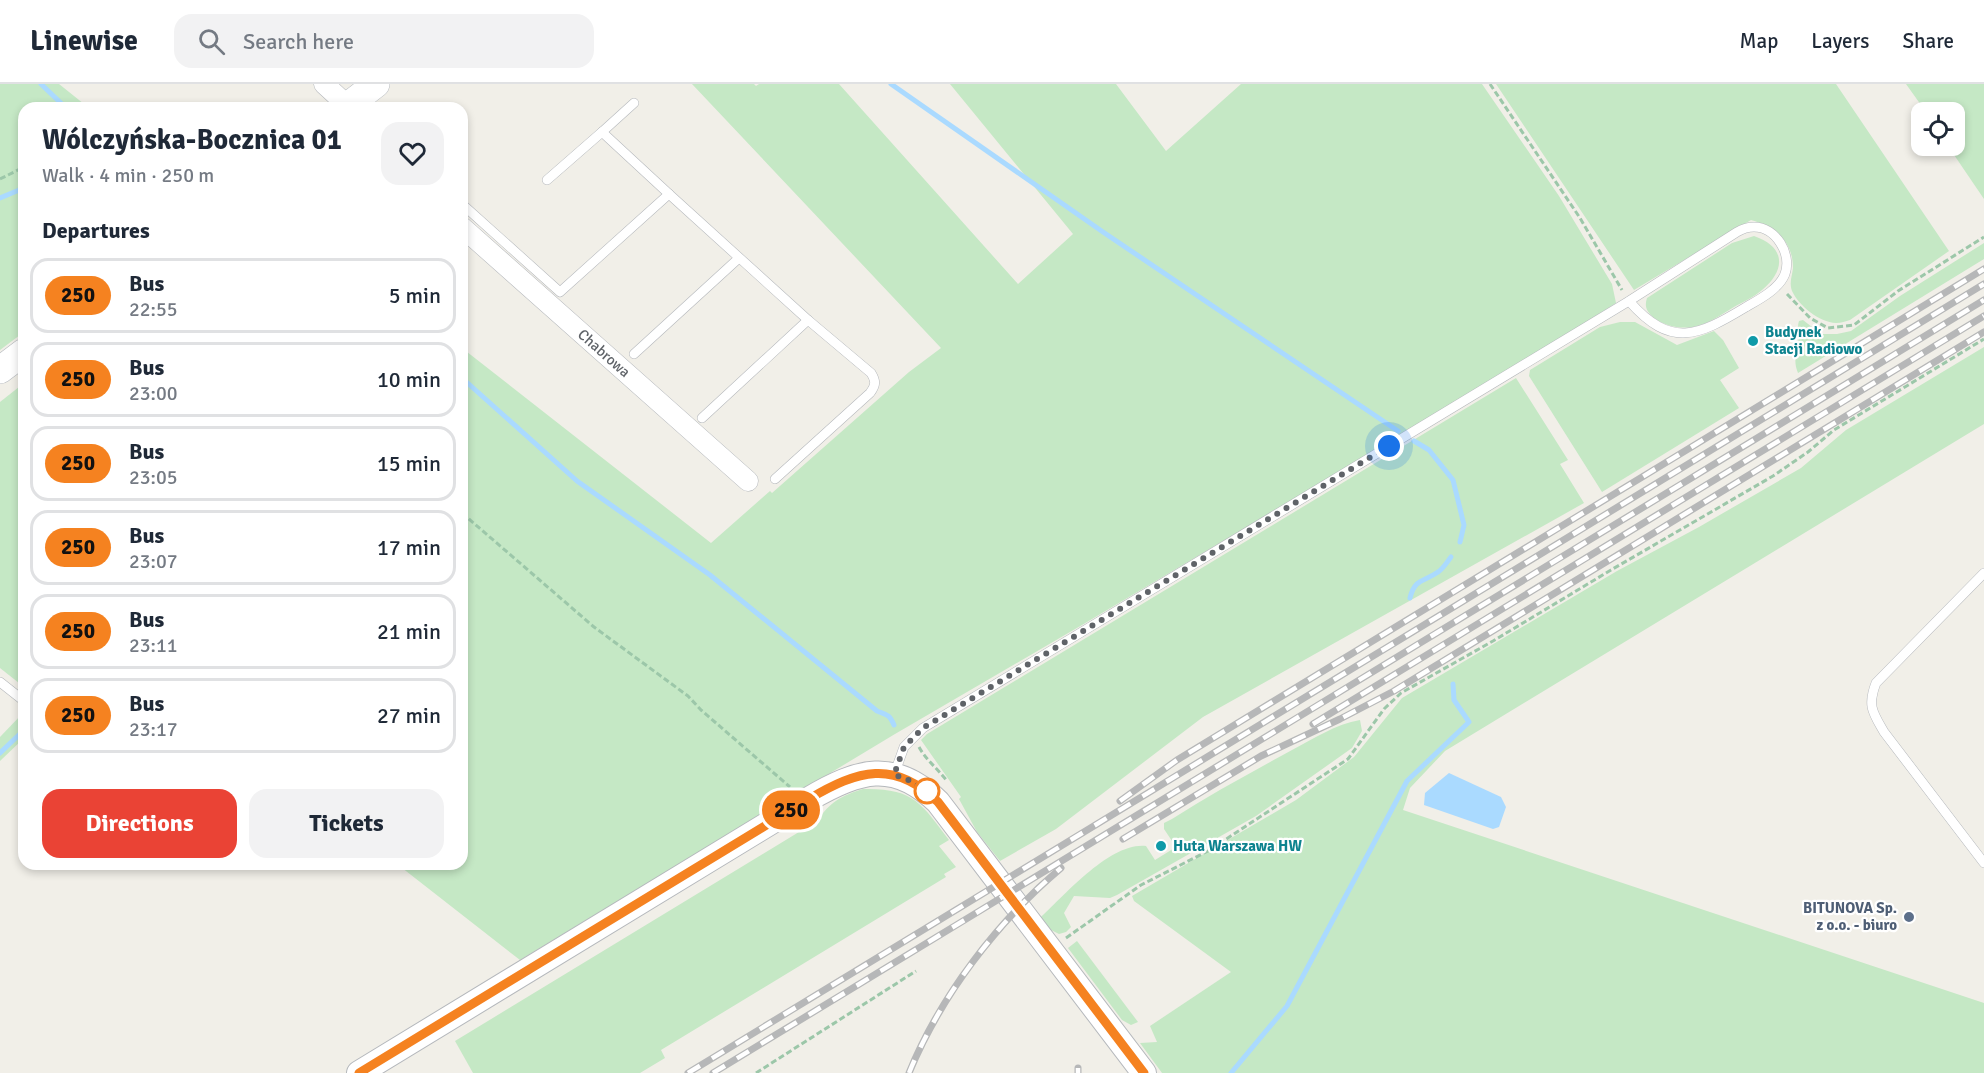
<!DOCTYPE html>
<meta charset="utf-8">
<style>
:root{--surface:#fff;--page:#f2f2f3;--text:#1f2937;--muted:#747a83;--line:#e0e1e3;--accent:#ea4335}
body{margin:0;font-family:Signika,sans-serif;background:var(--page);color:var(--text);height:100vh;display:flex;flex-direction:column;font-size:22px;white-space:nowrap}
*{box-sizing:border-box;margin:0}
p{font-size:20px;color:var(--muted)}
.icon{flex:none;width:33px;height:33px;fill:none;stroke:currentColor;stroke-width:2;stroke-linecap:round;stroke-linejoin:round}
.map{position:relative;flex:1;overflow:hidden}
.details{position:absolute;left:18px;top:18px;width:450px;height:768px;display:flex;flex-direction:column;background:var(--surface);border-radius:18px;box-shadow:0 3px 9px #0003}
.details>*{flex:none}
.badge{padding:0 12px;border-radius:20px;font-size:21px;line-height:39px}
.controls{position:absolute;left:1911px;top:18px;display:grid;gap:12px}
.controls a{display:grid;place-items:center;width:54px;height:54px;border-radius:12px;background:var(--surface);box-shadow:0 3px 9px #0003;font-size:30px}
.you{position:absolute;width:30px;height:30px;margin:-15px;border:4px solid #fff;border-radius:50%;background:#1a73e8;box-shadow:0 0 0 9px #1a73e833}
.map>.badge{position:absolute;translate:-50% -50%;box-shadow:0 0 0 3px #fff}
h2{padding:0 24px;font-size:22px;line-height:54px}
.round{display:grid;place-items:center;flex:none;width:63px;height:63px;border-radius:18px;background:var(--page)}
.head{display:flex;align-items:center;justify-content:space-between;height:102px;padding:0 24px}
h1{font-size:28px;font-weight:700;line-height:45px}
.button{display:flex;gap:12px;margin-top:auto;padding:12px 24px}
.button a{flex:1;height:69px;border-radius:18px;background:var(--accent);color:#fff;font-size:24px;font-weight:700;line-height:69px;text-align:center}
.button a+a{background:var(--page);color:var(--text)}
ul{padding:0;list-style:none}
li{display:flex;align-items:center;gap:18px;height:75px;margin:0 12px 9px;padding:0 12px;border:3px solid var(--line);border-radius:18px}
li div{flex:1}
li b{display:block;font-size:22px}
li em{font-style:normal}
li .badge{min-width:66px;font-weight:700;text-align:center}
header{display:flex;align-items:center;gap:36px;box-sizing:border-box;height:84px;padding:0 30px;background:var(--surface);border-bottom:2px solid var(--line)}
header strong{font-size:28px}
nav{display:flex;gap:33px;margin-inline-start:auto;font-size:21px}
.search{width:420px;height:54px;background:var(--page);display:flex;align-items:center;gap:15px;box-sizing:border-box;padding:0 21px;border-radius:18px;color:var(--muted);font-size:22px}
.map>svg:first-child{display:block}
.green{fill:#c5e8c5}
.water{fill:#aadaff}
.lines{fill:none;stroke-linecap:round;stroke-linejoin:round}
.stream{stroke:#aadaff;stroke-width:5}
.service-casing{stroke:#b5b8bc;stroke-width:10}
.minor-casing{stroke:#b5b8bc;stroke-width:21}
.tertiary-casing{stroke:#b5b8bc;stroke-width:26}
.secondary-casing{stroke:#b6babf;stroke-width:28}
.path{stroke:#9cc7a9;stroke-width:3;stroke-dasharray:6 3;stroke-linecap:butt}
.service{stroke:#fff;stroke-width:9}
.minor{stroke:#fff;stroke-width:20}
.tertiary{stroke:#fff;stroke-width:24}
.secondary{stroke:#fff;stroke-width:27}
.rail-casing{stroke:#b6b7b8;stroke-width:7}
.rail{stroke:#fff;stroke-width:4.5;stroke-dasharray:14;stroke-linecap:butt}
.line-casing{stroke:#fff;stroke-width:14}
.line{stroke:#f58220;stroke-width:9}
.walk{stroke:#5f6368;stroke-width:6;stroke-dasharray:0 10.8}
.culture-dot{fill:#0f9aa8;stroke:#fff;stroke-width:2}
.stop-dot{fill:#fff;stroke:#f58220;stroke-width:3}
.service-dot{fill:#5c6f8a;stroke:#fff;stroke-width:2}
.labels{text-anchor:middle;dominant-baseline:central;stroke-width:4.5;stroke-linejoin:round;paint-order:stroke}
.culture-label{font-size:15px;font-weight:bold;fill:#0d838f;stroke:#fff;text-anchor:start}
.street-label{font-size:15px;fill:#5f6368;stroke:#fff}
.service-label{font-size:15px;font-weight:bold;fill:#4e5e75;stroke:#fff;text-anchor:end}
</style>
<header>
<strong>Linewise</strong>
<div class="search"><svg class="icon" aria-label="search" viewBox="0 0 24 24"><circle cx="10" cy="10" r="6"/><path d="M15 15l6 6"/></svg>Search here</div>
<nav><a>Map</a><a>Layers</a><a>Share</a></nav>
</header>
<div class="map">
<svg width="1984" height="989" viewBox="0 0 1984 989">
<rect width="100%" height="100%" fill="#f1efe8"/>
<g class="green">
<polygon points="0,0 59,0 89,24 24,24 24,248 0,266"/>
<polygon points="692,0 754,0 756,2 759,0 839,0 1018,200 1073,150 950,0 1116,0 1166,67 1241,0 1482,0 1559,112 1612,200 1616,219 1533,272 1082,541 895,650 520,876 397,780 462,780 462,264 711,459 770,407 772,409 909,288 941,264"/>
<path d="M1496 0H1836L1949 167 1850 236C1846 237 1841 239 1836 239 1819 238 1799 222 1792 207 1789 198 1792 193 1793 184 1793 157 1775 143 1751 136L1634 206Z"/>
<polygon points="1906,0 1984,0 1984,115 1948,62 1954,62 1954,28 1926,28"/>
<path d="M1754 152C1786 163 1786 186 1762 206 1754 213 1743 218 1734 223 1721 231 1708 240 1693 243 1679 245 1665 242 1654 234 1647 228 1644 223 1647 214L1732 159Z"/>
<path d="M1984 159V175L1798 289C1792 275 1798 266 1799 252 1799 246 1797 243 1799 237L1803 236 1821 250H1837L1851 247 1900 212Z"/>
<polygon points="1620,238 1635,238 1677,261 1714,247 1723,256 1739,284 1720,296 1739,324 1602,408 1529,292 1530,286 1600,243"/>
<polygon points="1984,263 1984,340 1445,667 1410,704 1403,726 1984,919 1984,989 1162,989 1140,959 1157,958 1150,942 1231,888 1134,817 1132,812 1296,716 1354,673 1402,614 1617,487 1699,443 1801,384 1846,346"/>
<polygon points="1516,294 1568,376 1560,380 1584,419 1203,633 1056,745 1000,777 977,748 959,715 961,713 921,656 927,650"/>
<polygon points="24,299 24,603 0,584 0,318"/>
<polygon points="23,629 24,654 0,677 0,653"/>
<path d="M1360 636 1362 647 1352 664 1256 732 1117 811 1110 814 1074 812 1064 829 1071 843 1066 848 1059 850 1049 845 1039 835C1064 812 1110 758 1146 762L1155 776 1176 763 1164 745V739L1172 735C1211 710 1252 688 1292 666 1313 655 1336 640 1360 636Z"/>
<path d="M863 705C914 704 921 719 949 756L939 762 956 783 944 790 946 793 661 966 665 974 640 989H473L455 957 817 737C831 717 841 712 863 705Z"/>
<polygon points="1077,857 1138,938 1131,941 1122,936 1068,864"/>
</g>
<polygon class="water" points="1449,689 1501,713 1506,723 1499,743 1493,745 1424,721 1425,709"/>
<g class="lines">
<g class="stream">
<polyline points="41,0 66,24"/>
<polyline points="891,0 1103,148 1398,347"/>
<polyline points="0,114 24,104"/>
<path d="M462 294 577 397 710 491 877 627C887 631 889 630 894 641"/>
<polyline points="1414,357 1429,366 1453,396 1464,441 1460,458"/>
<path d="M1410 514C1415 494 1424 498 1438 488 1443 485 1447 478 1451 473"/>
<polyline points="0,669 24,646"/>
<polyline points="1231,989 1287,922 1407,697 1469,638 1454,616 1453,600"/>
</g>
<defs>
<g id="service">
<polyline points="602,48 634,19"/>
<path d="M669 110 808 236 871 289C876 297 876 301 870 309L775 395"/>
<polyline points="462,120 560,208 669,110 602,48 547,96"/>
<polyline points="634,270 739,174"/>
<polyline points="702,334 808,236"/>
<path d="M1984 489 1876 599C1867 622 1873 629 1884 648L1984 779"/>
<polyline points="0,598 24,617"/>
<path d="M894 691 904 663 923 644 1629 217 1737 148C1742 145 1748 143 1754 143 1776 143 1792 170 1785 190 1779 205 1760 215 1746 223 1698 252 1671 265 1629 217"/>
</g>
<g id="minor">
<polyline points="324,0 348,22"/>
<path id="s1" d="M462 143 748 397"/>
</g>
<path id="tertiary" d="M359 989 809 715C858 686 894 675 938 718L1144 989"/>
<g id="secondary">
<polyline points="345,24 376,0"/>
<polyline points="0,286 24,268"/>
</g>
</defs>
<use href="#service" class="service-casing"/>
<use href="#minor" class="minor-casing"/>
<use href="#tertiary" class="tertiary-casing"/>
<use href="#secondary" class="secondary-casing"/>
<g class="path">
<polyline points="1490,0 1580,134 1622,206"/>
<polyline points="0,95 24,83"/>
<polyline points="1787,210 1810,234 1828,244 1854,241 1898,207 1984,153"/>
<polyline points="462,429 594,543 688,612 701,626 790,703"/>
<path d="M919 663C926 676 938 685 947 697"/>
<polyline points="1066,854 1141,801 1208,767 1348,675 1384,625 1401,609 1493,557 1611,486 1773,392 1808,368 1834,346 1984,255"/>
<polyline points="756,989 916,887"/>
</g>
<use href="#service" class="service"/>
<use href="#minor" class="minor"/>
<use href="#tertiary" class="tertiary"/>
<use href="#secondary" class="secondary"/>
<defs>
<g id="rail">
<polyline points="1313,640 1984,232"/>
<polyline points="1120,717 1177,676 1984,185"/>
<polyline points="1123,755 1261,672 1340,635 1394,607 1984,248"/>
<polyline points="1078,984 1078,989"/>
<polyline points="688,989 1984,200"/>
<polyline points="713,989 1984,216"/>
<path d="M909 989C941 911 997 838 1061 784"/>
</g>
</defs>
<use href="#rail" class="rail-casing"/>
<use href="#rail" class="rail"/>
</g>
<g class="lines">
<defs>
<path id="line" d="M359 989 809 715C858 686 894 675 938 718L1144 989"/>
</defs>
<use href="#line" class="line-casing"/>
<use href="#line" class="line"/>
<polyline class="walk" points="927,707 905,694 894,691 904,663 923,644 1389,362"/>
</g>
<g class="culture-dot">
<circle cx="1753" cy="257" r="6"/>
<circle cx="1161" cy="762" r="6"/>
</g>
<circle class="stop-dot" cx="927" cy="707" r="12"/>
<circle class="service-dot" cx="1909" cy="833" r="6"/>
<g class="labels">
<g class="culture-label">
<text x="1765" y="248">Budynek<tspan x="1765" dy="17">Stacji Radiowo</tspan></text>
<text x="1173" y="762">Huta Warszawa HW</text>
</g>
<g class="street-label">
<text stroke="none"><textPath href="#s1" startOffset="190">Chabrowa</textPath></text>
</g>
<g class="service-label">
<text x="1897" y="824">BITUNOVA Sp.<tspan x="1897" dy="17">z o.o. - biuro</tspan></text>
</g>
</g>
</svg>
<div class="controls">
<a><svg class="icon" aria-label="locate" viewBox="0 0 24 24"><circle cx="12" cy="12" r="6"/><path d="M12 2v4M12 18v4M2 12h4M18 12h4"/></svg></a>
</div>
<div class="you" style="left:1389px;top:362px"></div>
<b class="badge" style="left:791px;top:726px;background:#f58220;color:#111">250</b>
<section class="details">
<div class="head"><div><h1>Wólczyńska-Bocznica 01</h1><p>Walk · 4 min · 250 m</p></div><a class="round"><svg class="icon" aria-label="heart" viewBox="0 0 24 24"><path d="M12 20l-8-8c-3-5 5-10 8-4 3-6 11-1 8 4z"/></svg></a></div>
<h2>Departures</h2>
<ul>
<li><span class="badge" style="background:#f58220;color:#111">250</span><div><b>Bus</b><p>22:55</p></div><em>5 min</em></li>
<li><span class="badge" style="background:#f58220;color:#111">250</span><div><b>Bus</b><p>23:00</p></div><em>10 min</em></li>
<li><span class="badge" style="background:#f58220;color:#111">250</span><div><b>Bus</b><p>23:05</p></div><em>15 min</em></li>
<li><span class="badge" style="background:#f58220;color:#111">250</span><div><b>Bus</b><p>23:07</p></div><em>17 min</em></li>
<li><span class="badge" style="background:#f58220;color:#111">250</span><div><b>Bus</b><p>23:11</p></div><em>21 min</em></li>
<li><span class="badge" style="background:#f58220;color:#111">250</span><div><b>Bus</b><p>23:17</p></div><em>27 min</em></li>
</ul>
<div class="button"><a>Directions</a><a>Tickets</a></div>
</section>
</div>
